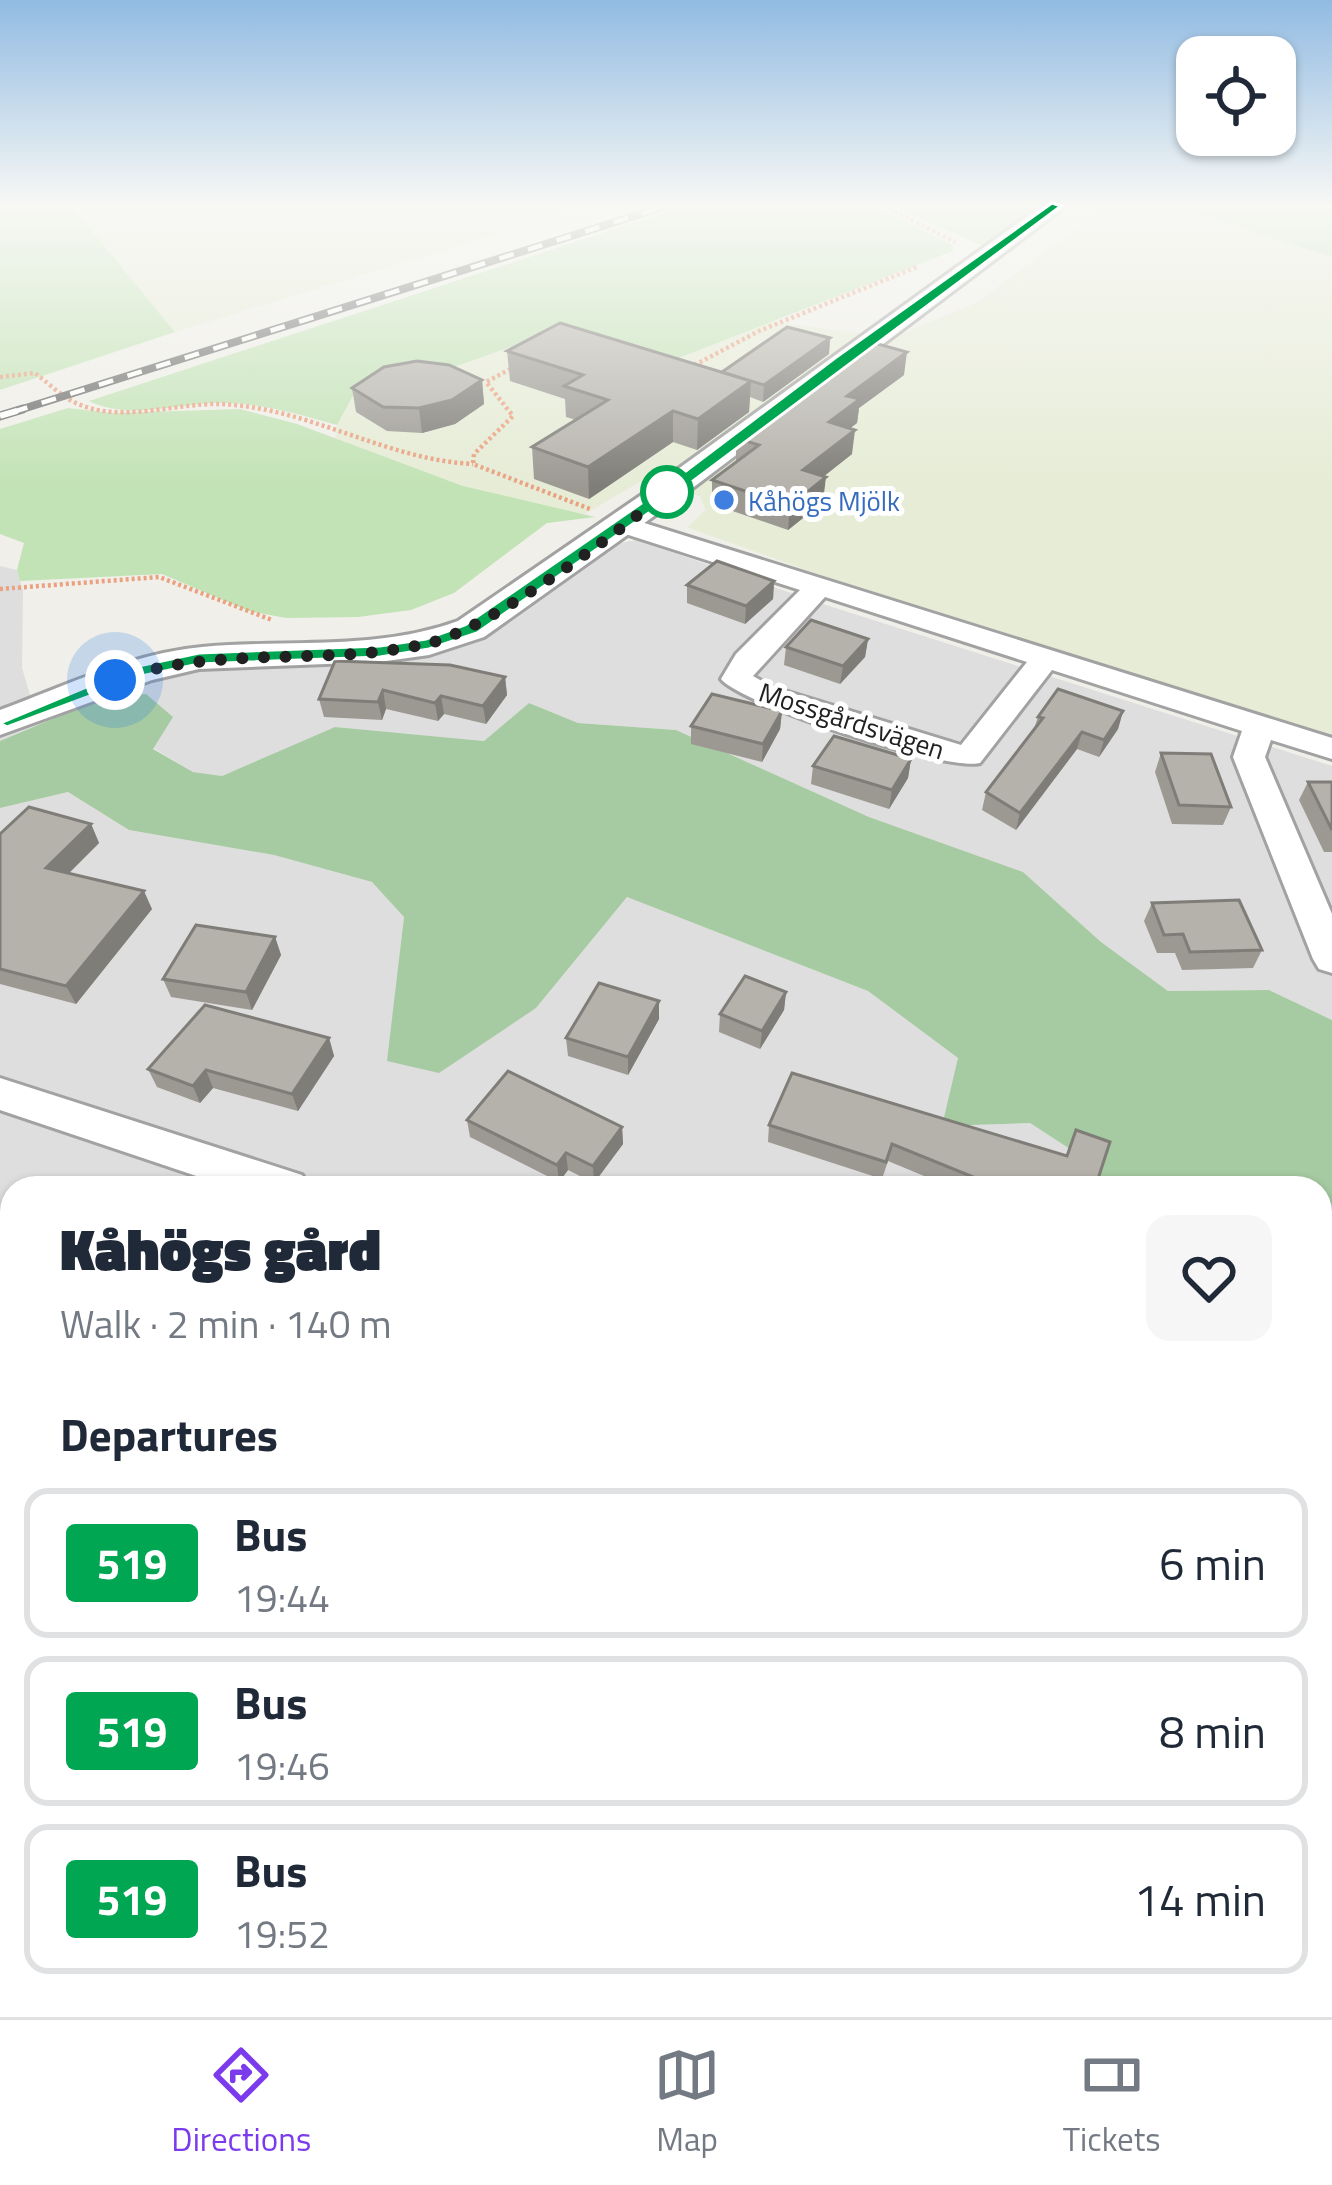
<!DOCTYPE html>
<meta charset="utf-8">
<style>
:root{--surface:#fff;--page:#f6f6f7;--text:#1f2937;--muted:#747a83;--line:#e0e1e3;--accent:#7c3aed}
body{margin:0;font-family:"Titillium Web",sans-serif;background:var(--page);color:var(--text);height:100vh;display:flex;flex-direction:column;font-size:45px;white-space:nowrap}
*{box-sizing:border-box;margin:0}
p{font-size:39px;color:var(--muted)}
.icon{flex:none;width:66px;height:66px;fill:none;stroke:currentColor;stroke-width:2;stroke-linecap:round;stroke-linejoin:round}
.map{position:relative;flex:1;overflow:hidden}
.sheet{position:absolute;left:0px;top:1176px;width:1332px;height:843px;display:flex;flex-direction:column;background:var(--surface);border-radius:36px 36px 0 0;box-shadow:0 3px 9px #0004}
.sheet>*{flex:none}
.badge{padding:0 24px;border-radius:9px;font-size:42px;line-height:78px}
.tools{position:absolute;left:1176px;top:36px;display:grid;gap:24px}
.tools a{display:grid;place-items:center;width:120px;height:120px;border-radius:24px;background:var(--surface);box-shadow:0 3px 9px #0004;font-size:60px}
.you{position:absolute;width:60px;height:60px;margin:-30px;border:9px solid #fff;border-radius:50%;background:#1a73e8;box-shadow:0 0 0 18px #1a73e833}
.map>.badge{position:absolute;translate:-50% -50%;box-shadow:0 0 0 6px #fff}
h2{padding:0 60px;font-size:45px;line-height:108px}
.round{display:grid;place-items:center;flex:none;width:126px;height:126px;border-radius:24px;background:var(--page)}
.head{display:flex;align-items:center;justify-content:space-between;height:204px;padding:0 60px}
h1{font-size:57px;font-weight:800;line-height:90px}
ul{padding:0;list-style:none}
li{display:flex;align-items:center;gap:36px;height:150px;margin:0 24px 18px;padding:0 36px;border:6px solid var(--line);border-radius:24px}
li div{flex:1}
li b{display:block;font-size:45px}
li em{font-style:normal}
li .badge{min-width:132px;font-weight:700;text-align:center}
.tabs{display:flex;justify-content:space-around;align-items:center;height:168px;border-top:3px solid var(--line);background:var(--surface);font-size:33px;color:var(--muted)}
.tabs a{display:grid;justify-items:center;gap:6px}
.tabs .current{color:var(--accent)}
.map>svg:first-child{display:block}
.residential{fill:#dfdede}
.farmland{fill:#e6ecd6}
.grass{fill:#c2e3b5}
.forest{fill:#a6caa2}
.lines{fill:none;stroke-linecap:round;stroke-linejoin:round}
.minor-casing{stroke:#a2a2a2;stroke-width:6}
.tertiary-casing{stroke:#a2a2a2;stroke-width:6}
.path{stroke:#eaa180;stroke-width:4.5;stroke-dasharray:3 3;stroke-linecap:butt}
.minor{fill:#fff;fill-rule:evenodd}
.tertiary{fill:#fff;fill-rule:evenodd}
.rail-far1-casing{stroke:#6f6f6f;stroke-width:8}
.rail-casing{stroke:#6f6f6f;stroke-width:9}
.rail-far1{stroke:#fff;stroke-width:4.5;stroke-dasharray:15;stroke-linecap:butt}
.rail{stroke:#fff;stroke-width:6;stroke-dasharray:18;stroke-linecap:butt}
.wall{fill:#9c9993}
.shaded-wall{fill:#7f7d78}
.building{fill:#b5b2ab;stroke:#7f7d78;stroke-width:3}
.line{fill:#00a651;stroke:#fff;stroke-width:3}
.walk{stroke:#212121;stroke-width:12;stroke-dasharray:0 21.6}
.stop-dot{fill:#fff;stroke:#00a651;stroke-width:6}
.shop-dot{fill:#3f7fe0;stroke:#fff;stroke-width:4.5}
.labels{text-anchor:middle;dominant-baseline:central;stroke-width:10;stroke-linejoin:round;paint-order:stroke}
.far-shop-label{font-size:27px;fill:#366cbe;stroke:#fff;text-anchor:start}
.far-street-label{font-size:27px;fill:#212121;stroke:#fff}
</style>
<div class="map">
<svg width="1332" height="2017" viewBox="0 0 1332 2017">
<rect width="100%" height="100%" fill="#f0efe9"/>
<g class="residential">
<polygon points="636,540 826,605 1332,766 1332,1020 1269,990 1168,991 1101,942 1023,872 869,817 676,730 578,723 529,703 484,741 335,727 222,776 193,772 153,748 100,699 0,741 0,566 17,570 23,591 22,668 31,698 184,669 278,668 434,655 541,594 611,545"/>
<polygon points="68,792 129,830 274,855 372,882 404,916 388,1060 536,1008 627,897 868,991 958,1058 943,1126 1030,1123 1087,1160 1091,1188 12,1188 12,2007 1320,2007 1320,1288 1332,1286 1332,2017 0,2017 0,808"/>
</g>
<g class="farmland">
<polygon points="71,206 589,206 175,332"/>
<polygon points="1107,206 1174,206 1332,257 1332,738 867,592 687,527 706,510 700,496 643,480 583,515 463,486 335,439 337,425 355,392 454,367 549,334 653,368 768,321 863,334 906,332 976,303"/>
</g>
<g class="grass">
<polygon points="0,206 71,206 175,332 0,390"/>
<path d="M685 206H873L952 245 953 251 653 368 548 334 454 367 355 392 337 425C301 415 265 404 227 403 183 401 131 422 89 401Z"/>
<polygon points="893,206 1040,206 985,247"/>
<polygon points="1174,206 1332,206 1332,257"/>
<polygon points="68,408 111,413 240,409 297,424 463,486 595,517 547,523 454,593 411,610 358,617 286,618 249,611 162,574 20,581 17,570 24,543 0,534 0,429"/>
</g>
<polygon class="forest" points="146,694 173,717 153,749 193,772 222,776 335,727 484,741 529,703 578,723 676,730 869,817 1023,872 1101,942 1168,991 1269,990 1332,1020 1332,1286 1320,1288 1320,1188 1091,1188 1087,1160 1030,1123 942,1126 958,1058 868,991 627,897 536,1008 439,1073 387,1061 404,917 372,882 274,855 129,830 68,792 0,808 0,741 100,699"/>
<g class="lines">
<defs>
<g id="minor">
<path d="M622 516 1332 738V759L1271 740 1265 757 1332 914V973L1319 969 1313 959 1233 757 1242 731 1052 670 980 763C948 772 742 705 721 679L736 654 800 590 613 530 609 524 613 518ZM825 597 1027 662 961 745 772 687 753 676Z"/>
<polygon points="0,1078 302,1175 309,1188 232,1188 0,1110"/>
<polygon points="1320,1513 1332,1517 1332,1569 1320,1565"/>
<polygon points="0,1593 12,1598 12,1654 0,1650"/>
<polygon points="635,2007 712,2007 717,2017 639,2017"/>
</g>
<path id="tertiary" d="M1041 206H1066L678 499 484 637 429 655 379 662 199 669 152 680 0 735V710C65 686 133 653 202 647 288 639 376 651 458 621L656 485Z"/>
</defs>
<use href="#minor" class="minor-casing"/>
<use href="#tertiary" class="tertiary-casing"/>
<g class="path">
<polyline points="884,206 955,242"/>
<polyline points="516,366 486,382 513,416 474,454 473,464 590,509"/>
<polyline points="689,368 759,331 917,267"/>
<path d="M0 377 35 373C47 382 59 394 72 401 116 425 173 403 220 404 308 407 386 460 473 464"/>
<polyline points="0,589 159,577 272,620"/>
</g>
<use href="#minor" class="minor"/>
<use href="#tertiary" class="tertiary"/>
<defs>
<polyline id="rail-far1" points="13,412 666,206"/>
<polyline id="rail" points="0,416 23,409"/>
</defs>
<use href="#rail-far1" class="rail-far1-casing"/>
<use href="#rail" class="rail-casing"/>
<use href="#rail-far1" class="rail-far1"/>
<use href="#rail" class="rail"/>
</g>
<g class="wall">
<polygon points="830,338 829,354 763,402 750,397 749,412 697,450 673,442 589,499 534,479 532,447 576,420 566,417 565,399 510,381 507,351 722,372"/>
<polygon points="904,375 859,408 857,423 850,428 852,454 823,477 823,502 788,530 712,504 712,480 736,462 736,438"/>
<polygon points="482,380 484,404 455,424 422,433 387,431 356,412 352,388"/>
<polygon points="774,581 773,599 745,624 687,603 687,585"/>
<polygon points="868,639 865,657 840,684 784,665 786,647"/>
<polygon points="505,677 507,695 486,724 444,714 438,721 386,709 382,720 324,717 319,699"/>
<polygon points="782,711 780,729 762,762 691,744 691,726"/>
<polygon points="1123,711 1118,729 1099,757 1077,749 1016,830 982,810 986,792 1034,729 1038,717"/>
<polygon points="1161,753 1231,807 1223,825 1172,824 1155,772"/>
<polygon points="911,759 908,778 889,809 811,784 813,766"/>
<polygon points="1308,782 1332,782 1332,852 1324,852 1299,800"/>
<polygon points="91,824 99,843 68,874 152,909 76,1004 0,984 0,834"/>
<polygon points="1152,903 1262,950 1253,968 1182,970 1175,953 1157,953 1144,921"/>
<polygon points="275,937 281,955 252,1010 171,997 163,979"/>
<polygon points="786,992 784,1010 760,1049 719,1032 720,1014"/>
<polygon points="659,1001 659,1019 628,1075 568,1056 566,1038"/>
<polygon points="329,1038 334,1056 298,1111 213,1088 200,1103 157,1087 148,1069"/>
<polygon points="467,1120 622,1127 623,1144 594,1183 568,1170 559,1182 470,1137"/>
<polygon points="769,1125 1066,1156 1095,1188 953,1188 888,1161 882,1179 768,1142"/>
</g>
<g class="shaded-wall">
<polygon points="830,338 829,354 763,402 764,385"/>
<polygon points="907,352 904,375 859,408 857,423 827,446 829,422 847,396"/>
<polygon points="482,380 484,404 455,424 422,433 419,408"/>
<polygon points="751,381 749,412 697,450 698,419"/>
<polygon points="673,411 673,442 589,499 588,467"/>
<polygon points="855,430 852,454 801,494 803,470"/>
<polygon points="826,477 823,502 788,530 790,506"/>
<polygon points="774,581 773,599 745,624 746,606"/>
<polygon points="868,639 865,657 840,684 843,666"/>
<polygon points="505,677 507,695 486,724 483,706"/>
<polygon points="383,690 386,709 382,720 378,702"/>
<polygon points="441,696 444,714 438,721 435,703"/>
<polygon points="782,711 780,729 762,762 763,744"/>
<polygon points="1123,711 1118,729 1099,757 1104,740"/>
<polygon points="1082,732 1077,749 1016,830 1020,813"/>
<polygon points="911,759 908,778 889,809 892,790"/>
<polygon points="91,824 99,843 55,887 46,868"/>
<polygon points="144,891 152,909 76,1004 66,986"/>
<polygon points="275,937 281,955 252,1010 246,992"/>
<polygon points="786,992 784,1010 760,1049 762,1031"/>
<polygon points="659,1001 659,1019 628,1075 628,1057"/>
<polygon points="329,1038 334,1056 298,1111 292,1094"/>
<polygon points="206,1070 213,1088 200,1103 193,1086"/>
<polygon points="622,1127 623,1144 594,1183 593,1166"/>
<polygon points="566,1153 568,1170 559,1182 557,1165"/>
<polygon points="0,1366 9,1377 0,1388"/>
<polygon points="182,2007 196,2007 192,2014 180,2010"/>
</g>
<g class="building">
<polygon points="560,323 751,381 698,419 673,411 588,467 532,447 608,400 564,386 583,375 507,351"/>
<polygon points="787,327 830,338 764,385 722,372"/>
<polygon points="867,341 907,352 847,396 860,399 829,422 855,430 803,470 826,477 790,506 712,480 759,445 736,438"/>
<polygon points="417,361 449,365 482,380 452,400 419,408 383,407 352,388 384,367"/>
<polygon points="717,561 774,581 746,606 687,585"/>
<polygon points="811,620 868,639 843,666 786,647"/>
<polygon points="335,661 450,665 505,677 483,706 441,696 435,703 383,690 378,702 319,699"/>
<polygon points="1058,689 1123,711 1104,740 1082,732 1020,813 986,792 1043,718 1038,717"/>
<polygon points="712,694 782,711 763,744 691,726"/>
<polygon points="834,736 911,759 892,790 813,766"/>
<polygon points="1161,753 1211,754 1231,807 1179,805"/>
<polygon points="1308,782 1332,782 1332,830"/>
<polygon points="29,807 91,824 46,868 144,891 66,986 0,969 0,834"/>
<polygon points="1239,900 1262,950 1190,952 1183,934 1164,935 1152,903"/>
<polygon points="196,925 275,937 246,992 163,979"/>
<polygon points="745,976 786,992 762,1031 720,1014"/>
<polygon points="599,983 659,1001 628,1057 566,1038"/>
<polygon points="205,1005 329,1038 292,1094 206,1070 193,1086 148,1069"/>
<polygon points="508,1071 622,1127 593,1166 566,1153 557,1165 467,1120"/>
<polygon points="792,1073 1067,1156 1076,1130 1110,1142 1095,1188 1000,1188 892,1144 886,1162 769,1125"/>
<polygon points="1320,1605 1325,1606 1320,1684"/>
<polygon points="12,1865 12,1893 0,1885"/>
<polygon points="396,2007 425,2007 441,2017 391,2017"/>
</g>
<linearGradient id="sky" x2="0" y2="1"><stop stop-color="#91bbe2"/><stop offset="0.42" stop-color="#f8f8f5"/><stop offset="1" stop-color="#f8f8f5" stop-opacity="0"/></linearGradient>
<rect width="1332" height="488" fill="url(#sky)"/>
<polygon class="line" points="1052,203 1061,206 673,496 477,633 429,649 380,657 199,664 146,675 7,727 0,723 134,667 199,653 380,646 426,639 465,625 662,489 835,358"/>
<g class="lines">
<path class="walk" d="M115 680C220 644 322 667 426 644 489 630 615 534 667 492"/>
</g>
<circle class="stop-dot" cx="667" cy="492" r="24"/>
<circle class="shop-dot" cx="724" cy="500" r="12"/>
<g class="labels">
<g class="far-shop-label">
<text x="748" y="500">Kåhögs Mjölk</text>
</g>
<g class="far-street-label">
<text transform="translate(852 720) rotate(18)">Mossgårdsvägen</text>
</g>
</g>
</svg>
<div class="tools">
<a><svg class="icon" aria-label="locate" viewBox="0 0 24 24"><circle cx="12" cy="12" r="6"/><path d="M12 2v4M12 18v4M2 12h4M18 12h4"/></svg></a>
</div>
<div class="you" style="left:115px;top:680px"></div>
<section class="sheet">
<div class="head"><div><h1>Kåhögs gård</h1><p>Walk · 2 min · 140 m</p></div><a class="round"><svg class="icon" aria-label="heart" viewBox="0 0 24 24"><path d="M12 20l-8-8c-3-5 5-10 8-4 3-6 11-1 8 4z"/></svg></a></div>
<h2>Departures</h2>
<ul>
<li><span class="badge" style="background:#00a651;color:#fff">519</span><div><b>Bus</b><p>19:44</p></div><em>6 min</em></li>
<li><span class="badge" style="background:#00a651;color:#fff">519</span><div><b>Bus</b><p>19:46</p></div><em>8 min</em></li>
<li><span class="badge" style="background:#00a651;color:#fff">519</span><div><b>Bus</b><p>19:52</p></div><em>14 min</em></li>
</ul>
</section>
</div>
<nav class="tabs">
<a class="current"><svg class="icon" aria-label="directions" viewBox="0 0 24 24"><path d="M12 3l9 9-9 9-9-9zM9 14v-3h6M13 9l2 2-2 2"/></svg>Directions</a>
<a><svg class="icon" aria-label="map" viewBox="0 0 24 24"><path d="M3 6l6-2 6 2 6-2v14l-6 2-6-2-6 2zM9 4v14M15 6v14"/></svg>Map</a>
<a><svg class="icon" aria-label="tickets" viewBox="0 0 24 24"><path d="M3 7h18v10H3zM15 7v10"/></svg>Tickets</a>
</nav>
